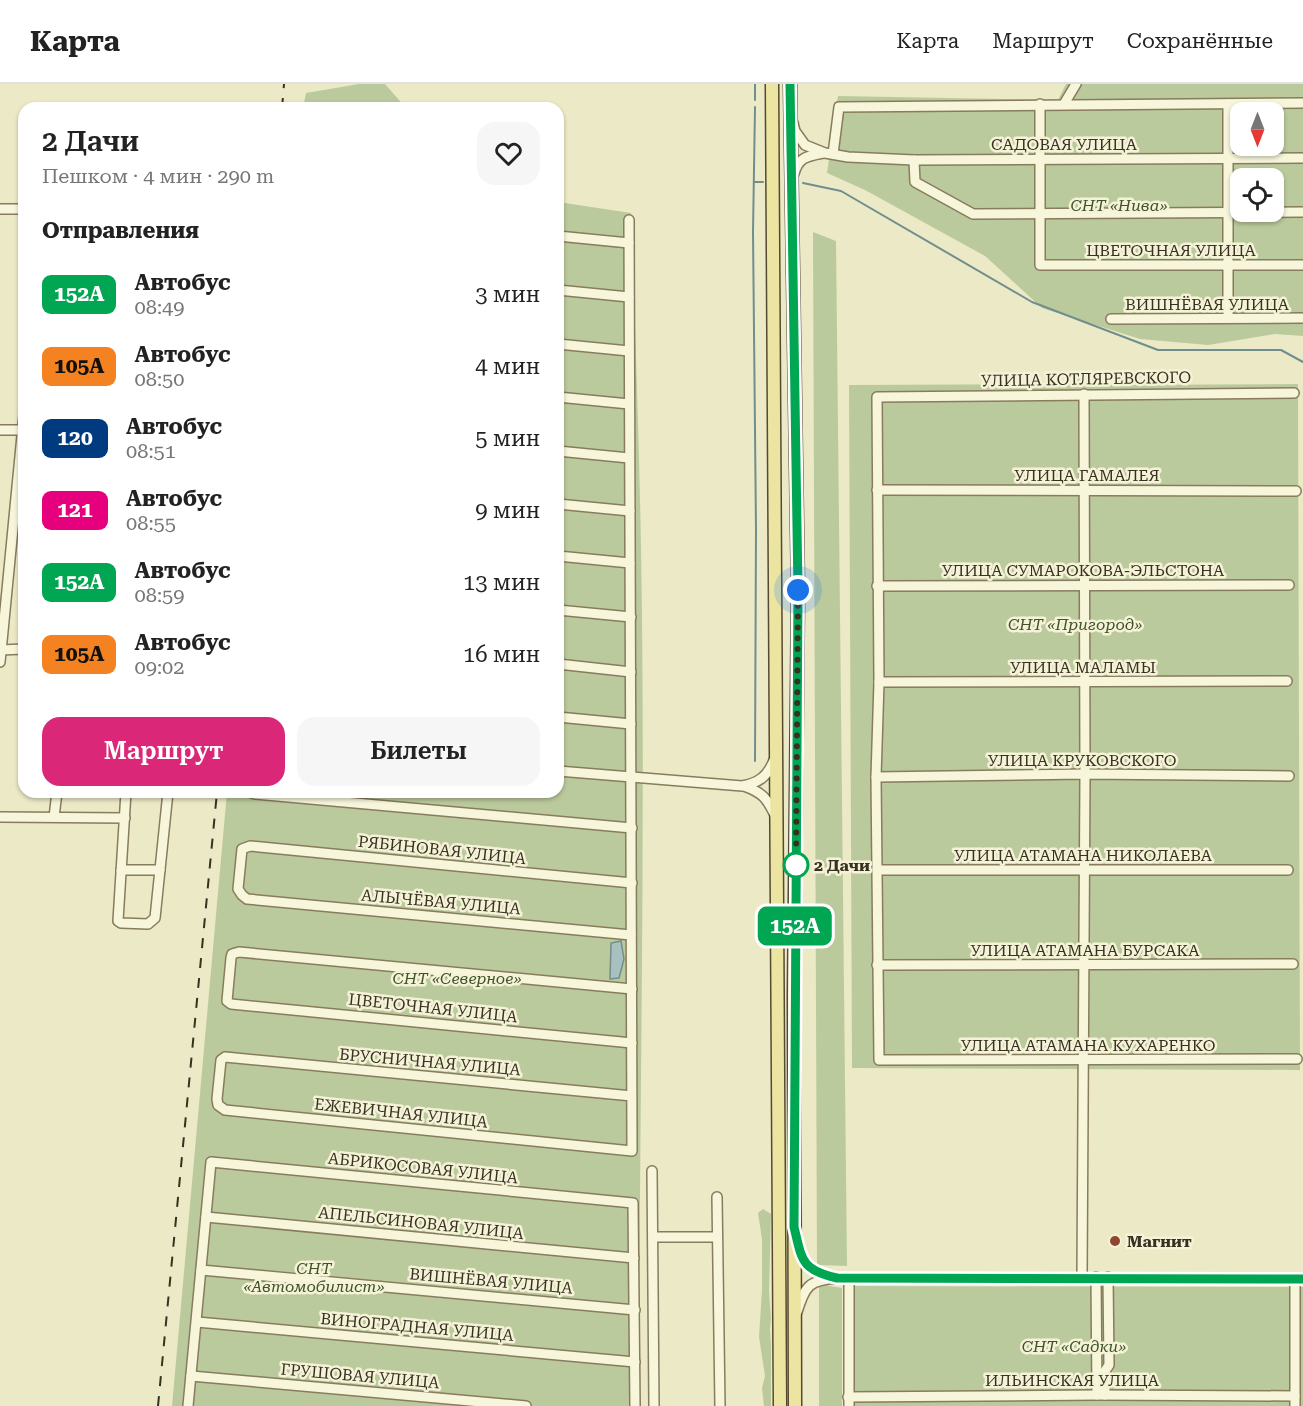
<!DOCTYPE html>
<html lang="ru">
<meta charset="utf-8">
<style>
:root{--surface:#fff;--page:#f6f6f6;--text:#222;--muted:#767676;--line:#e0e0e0;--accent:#db2777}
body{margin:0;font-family:"Roboto Serif",serif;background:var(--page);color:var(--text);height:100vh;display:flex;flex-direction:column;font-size:22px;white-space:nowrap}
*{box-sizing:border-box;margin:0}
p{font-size:20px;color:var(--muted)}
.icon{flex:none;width:33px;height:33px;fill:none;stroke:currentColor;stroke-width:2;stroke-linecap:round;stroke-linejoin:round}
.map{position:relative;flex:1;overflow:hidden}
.panel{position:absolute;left:18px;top:18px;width:546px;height:696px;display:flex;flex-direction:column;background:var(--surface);border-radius:18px;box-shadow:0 2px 4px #0004}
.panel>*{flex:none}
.badge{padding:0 12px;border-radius:9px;font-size:21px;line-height:39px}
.needle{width:39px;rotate:180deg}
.buttons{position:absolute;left:1230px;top:18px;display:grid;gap:12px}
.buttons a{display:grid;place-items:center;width:54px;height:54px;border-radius:12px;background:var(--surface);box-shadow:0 2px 4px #0004;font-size:30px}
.you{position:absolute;width:30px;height:30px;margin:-15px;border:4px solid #fff;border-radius:50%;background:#1a73e8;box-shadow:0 0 0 9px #1a73e833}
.map>.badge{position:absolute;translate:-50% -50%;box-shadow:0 0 0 3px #fff}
h2{padding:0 24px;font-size:22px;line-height:54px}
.round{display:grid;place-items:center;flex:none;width:63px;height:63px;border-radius:18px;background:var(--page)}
.head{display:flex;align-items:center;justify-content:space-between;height:102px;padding:0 24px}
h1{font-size:28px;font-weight:600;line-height:45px}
.action{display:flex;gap:12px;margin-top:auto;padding:12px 24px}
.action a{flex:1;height:69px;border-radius:18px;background:var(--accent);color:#fff;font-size:24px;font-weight:600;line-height:69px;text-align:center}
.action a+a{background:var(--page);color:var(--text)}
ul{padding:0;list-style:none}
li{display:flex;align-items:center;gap:18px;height:72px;padding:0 24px}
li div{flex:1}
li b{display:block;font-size:22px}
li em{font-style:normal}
li .badge{min-width:66px;font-weight:700;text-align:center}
header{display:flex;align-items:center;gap:36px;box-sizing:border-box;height:84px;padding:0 30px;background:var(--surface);border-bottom:2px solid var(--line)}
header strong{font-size:28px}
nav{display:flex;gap:33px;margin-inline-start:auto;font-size:21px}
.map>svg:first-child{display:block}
.green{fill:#bbca9c;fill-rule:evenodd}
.water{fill:#a8c0be;stroke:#6f8e8d;stroke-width:1.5}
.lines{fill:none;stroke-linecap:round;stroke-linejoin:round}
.stream{stroke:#6f8e8d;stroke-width:2}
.minor-casing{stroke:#877c5e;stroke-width:12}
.major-casing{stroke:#554931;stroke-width:15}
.minor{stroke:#f7f5da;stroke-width:9}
.major{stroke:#ece5a2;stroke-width:12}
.rail{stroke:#383120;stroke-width:2;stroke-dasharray:10 10;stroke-linecap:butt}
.line-casing{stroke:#fff;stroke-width:14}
.line{stroke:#00a651;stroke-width:9}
.walk{stroke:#383120;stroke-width:6;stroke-dasharray:0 10.8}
.stop-dot{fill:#fff;stroke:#00a651;stroke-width:3}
.poi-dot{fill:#924531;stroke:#f4f2d7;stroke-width:2}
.labels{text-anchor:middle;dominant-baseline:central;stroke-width:5;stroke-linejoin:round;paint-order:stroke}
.street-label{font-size:16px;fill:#383120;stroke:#f4f2d7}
.park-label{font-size:16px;font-style:italic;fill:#3f5328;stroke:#f4f2d7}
.stop-label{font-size:16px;font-weight:bold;fill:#383120;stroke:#f4f2d7;text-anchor:start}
.poi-label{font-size:16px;font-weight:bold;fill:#383120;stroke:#f4f2d7;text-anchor:start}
</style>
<header>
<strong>Карта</strong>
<nav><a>Карта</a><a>Маршрут</a><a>Сохранённые</a></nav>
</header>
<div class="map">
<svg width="1303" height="1322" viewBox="0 0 1303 1322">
<rect width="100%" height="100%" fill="#ece9c7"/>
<g class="green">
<polygon points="359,0 385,0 406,24 303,24 306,9"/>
<path d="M1066 0H1303V252L1275 250 1208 261 1140 255 1042 224 985 172 865 106 827 89 838 12 1058 16ZM1240 28H1274V62H1240ZM1240 94H1274V128H1240Z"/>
<path d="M558 118 631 129C635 240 639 352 641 464 646 750 639 1036 639 1322H172L227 708H558Z"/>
<polygon points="813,148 836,157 847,1182 817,1181"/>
<polygon points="1073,292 1091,292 1098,301 1298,300 1300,986 852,984 849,301 1065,300"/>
<polygon points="763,1125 771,1130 769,1207 771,1235 770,1245 771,1260 771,1322 764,1322 762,1304 765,1292 759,1253 762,1206 762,1155 758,1129"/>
<polygon points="819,1200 842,1204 842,1322 819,1322"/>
<polygon points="844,1202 1303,1203 1303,1322 845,1322"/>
</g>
<polygon class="water" points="621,857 624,875 619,894 610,895 611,859"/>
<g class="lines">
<g class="stream">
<polyline points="755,16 755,0"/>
<polyline points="754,98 763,98"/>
<polyline points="803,99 841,107 1032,218 1158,266 1281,266 1303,278"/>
<polyline points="755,677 756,445 753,148 755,23"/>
</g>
<defs>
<g id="minor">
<polyline points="1040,20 1040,181 1303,181"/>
<polyline points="1064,20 1076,0"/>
<polyline points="793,39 795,47 805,61 825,69 848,73 914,76 1303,74"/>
<polyline points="833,70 839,23 1303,19"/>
<polyline points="914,76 915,98 973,130 1303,128"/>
<path d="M794 90C798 73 808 72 823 69"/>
<polyline points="0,125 24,125"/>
<polyline points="629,136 632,1067 225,1026 218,1021 217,1015 221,976 225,973 632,1012"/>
<polyline points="558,152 629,159"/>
<polyline points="558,206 629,213"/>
<polyline points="1228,234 1228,20"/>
<polyline points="1111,235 1303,234"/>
<polyline points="558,260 629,267"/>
<polyline points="1294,309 877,313 879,598 876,693 879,976 1297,975"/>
<polyline points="558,313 629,320"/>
<polyline points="0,346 24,346"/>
<polyline points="558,367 629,374"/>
<polyline points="877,406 1296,407"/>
<polyline points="558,420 630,427"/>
<polyline points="558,472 630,479"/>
<polyline points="877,502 1289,501"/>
<polyline points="558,526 631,533"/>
<polyline points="0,566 24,565"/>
<polyline points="0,578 24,331"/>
<polyline points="558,580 631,588"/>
<polyline points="879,598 1287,597"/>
<polyline points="558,633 631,640"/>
<path d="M558 687 742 702C759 699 768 692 774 676"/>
<polyline points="876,693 1085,690 1289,692"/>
<path d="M744 702C764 709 767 715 776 733"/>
<polyline points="126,708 118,837 121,839 148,840 155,834 168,708"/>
<polyline points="249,708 255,710 632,744"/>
<polyline points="0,733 125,734"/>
<polyline points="54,733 57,708"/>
<polyline points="121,786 160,786"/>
<polyline points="877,786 1288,786"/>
<polyline points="631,851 247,815 242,811 238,805 242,765 250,762 632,799"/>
<polyline points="877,881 1293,880"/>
<polyline points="632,905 239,868 232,870 231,874 227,917 231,920 632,959"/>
<polyline points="652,1087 654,1322"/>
<polyline points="717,1113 720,1322"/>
<polyline points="206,1133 634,1174"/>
<polyline points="653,1153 717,1153"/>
<path d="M798 1160C802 1179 809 1188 829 1192"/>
<polyline points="201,1186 635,1226"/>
<polyline points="1082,1193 1085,690 1084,310"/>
<polyline points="1096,1193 1097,1311"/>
<polyline points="1295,1195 1295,1322"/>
<path d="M797 1228C805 1202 809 1196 837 1194L1303 1195"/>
<polyline points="197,1238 635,1278"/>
<polyline points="191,1292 526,1322"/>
<polyline points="1105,1311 1105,1287 1109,1281 1108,1193"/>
<polyline points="848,1313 1097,1311 1295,1312"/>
<polyline points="188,1322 211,1078 633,1119 635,1322"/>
<polyline points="849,1322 849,1194"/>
</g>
<g id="major">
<polyline points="772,0 780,1322"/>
<polyline points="790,0 798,506 794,911 795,1322"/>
</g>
</defs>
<use href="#minor" class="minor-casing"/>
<use href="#major" class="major-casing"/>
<use href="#minor" class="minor"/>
<use href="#major" class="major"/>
<g class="rail">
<polyline points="282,24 284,0"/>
<polyline points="158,1322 217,708"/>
</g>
</g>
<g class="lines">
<defs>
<path id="line" d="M790 0 798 506 794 1143C802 1176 801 1186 837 1194L1303 1195"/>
</defs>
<use href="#line" class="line-casing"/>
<use href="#line" class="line"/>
<polyline class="walk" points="796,781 798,506"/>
</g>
<circle class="stop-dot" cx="796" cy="781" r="12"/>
<circle class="poi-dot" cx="1115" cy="1157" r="6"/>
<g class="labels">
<g class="street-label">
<text x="1064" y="60">САДОВАЯ УЛИЦА</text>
<text x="1171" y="166">ЦВЕТОЧНАЯ УЛИЦА</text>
<text x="1207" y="220">ВИШНЁВАЯ УЛИЦА</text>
<text transform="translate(1086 295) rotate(-1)">УЛИЦА КОТЛЯРЕВСКОГО</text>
<text x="1087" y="391">УЛИЦА ГАМАЛЕЯ</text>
<text x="1083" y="486">УЛИЦА СУМАРОКОВА-ЭЛЬСТОНА</text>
<text x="1083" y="583">УЛИЦА МАЛАМЫ</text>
<text x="1082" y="676">УЛИЦА КРУКОВСКОГО</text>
<text transform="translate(442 766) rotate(6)">РЯБИНОВАЯ УЛИЦА</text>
<text x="1083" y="771">УЛИЦА АТАМАНА НИКОЛАЕВА</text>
<text transform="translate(441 818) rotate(5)">АЛЫЧЁВАЯ УЛИЦА</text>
<text x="1085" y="866">УЛИЦА АТАМАНА БУРСАКА</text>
<text transform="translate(433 924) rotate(6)">ЦВЕТОЧНАЯ УЛИЦА</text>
<text x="1088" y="961">УЛИЦА АТАМАНА КУХАРЕНКО</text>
<text transform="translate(430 978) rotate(5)">БРУСНИЧНАЯ УЛИЦА</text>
<text transform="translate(401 1029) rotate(6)">ЕЖЕВИЧНАЯ УЛИЦА</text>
<text transform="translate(423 1084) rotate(6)">АБРИКОСОВАЯ УЛИЦА</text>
<text transform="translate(421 1139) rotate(6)">АПЕЛЬСИНОВАЯ УЛИЦА</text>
<text transform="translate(491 1197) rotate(5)">ВИШНЁВАЯ УЛИЦА</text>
<text transform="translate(417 1243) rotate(5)">ВИНОГРАДНАЯ УЛИЦА</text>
<text transform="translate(360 1292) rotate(5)">ГРУШОВАЯ УЛИЦА</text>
<text x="1072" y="1296">ИЛЬИНСКАЯ УЛИЦА</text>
</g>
<g class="park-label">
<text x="1119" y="121">СНТ «Нива»</text>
<text x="1075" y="540">СНТ «Пригород»</text>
<text x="457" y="894">СНТ «Северное»</text>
<text x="314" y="1184">СНТ<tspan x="314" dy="18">«Автомобилист»</tspan></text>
<text x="1074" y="1262">СНТ «Садки»</text>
</g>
<g class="stop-label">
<text x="814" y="781">2 Дачи</text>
</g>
<g class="poi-label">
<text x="1127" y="1157">Магнит</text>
</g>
</g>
</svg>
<div class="buttons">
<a><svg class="needle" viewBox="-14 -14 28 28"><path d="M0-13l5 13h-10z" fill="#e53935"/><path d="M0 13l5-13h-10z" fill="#767676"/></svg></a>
<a><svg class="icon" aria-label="locate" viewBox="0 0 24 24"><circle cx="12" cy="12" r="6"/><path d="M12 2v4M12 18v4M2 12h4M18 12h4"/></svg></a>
</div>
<div class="you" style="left:798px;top:506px"></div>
<b class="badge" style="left:795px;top:842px;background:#00a651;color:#fff">152A</b>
<section class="panel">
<div class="head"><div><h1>2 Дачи</h1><p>Пешком · 4 мин · 290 m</p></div><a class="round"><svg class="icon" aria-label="heart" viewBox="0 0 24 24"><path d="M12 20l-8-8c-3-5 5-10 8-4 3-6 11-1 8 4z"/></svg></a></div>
<h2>Отправления</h2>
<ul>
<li><span class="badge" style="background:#00a651;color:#fff">152A</span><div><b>Автобус</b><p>08:49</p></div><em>3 мин</em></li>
<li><span class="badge" style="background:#f58220;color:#111">105А</span><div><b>Автобус</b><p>08:50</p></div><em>4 мин</em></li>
<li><span class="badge" style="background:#003b80;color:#fff">120</span><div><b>Автобус</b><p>08:51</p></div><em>5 мин</em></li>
<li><span class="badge" style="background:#e6007e;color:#fff">121</span><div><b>Автобус</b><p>08:55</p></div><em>9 мин</em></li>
<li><span class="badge" style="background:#00a651;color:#fff">152A</span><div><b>Автобус</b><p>08:59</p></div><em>13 мин</em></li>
<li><span class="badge" style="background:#f58220;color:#111">105А</span><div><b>Автобус</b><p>09:02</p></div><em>16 мин</em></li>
</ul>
<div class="action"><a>Маршрут</a><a>Билеты</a></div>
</section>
</div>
